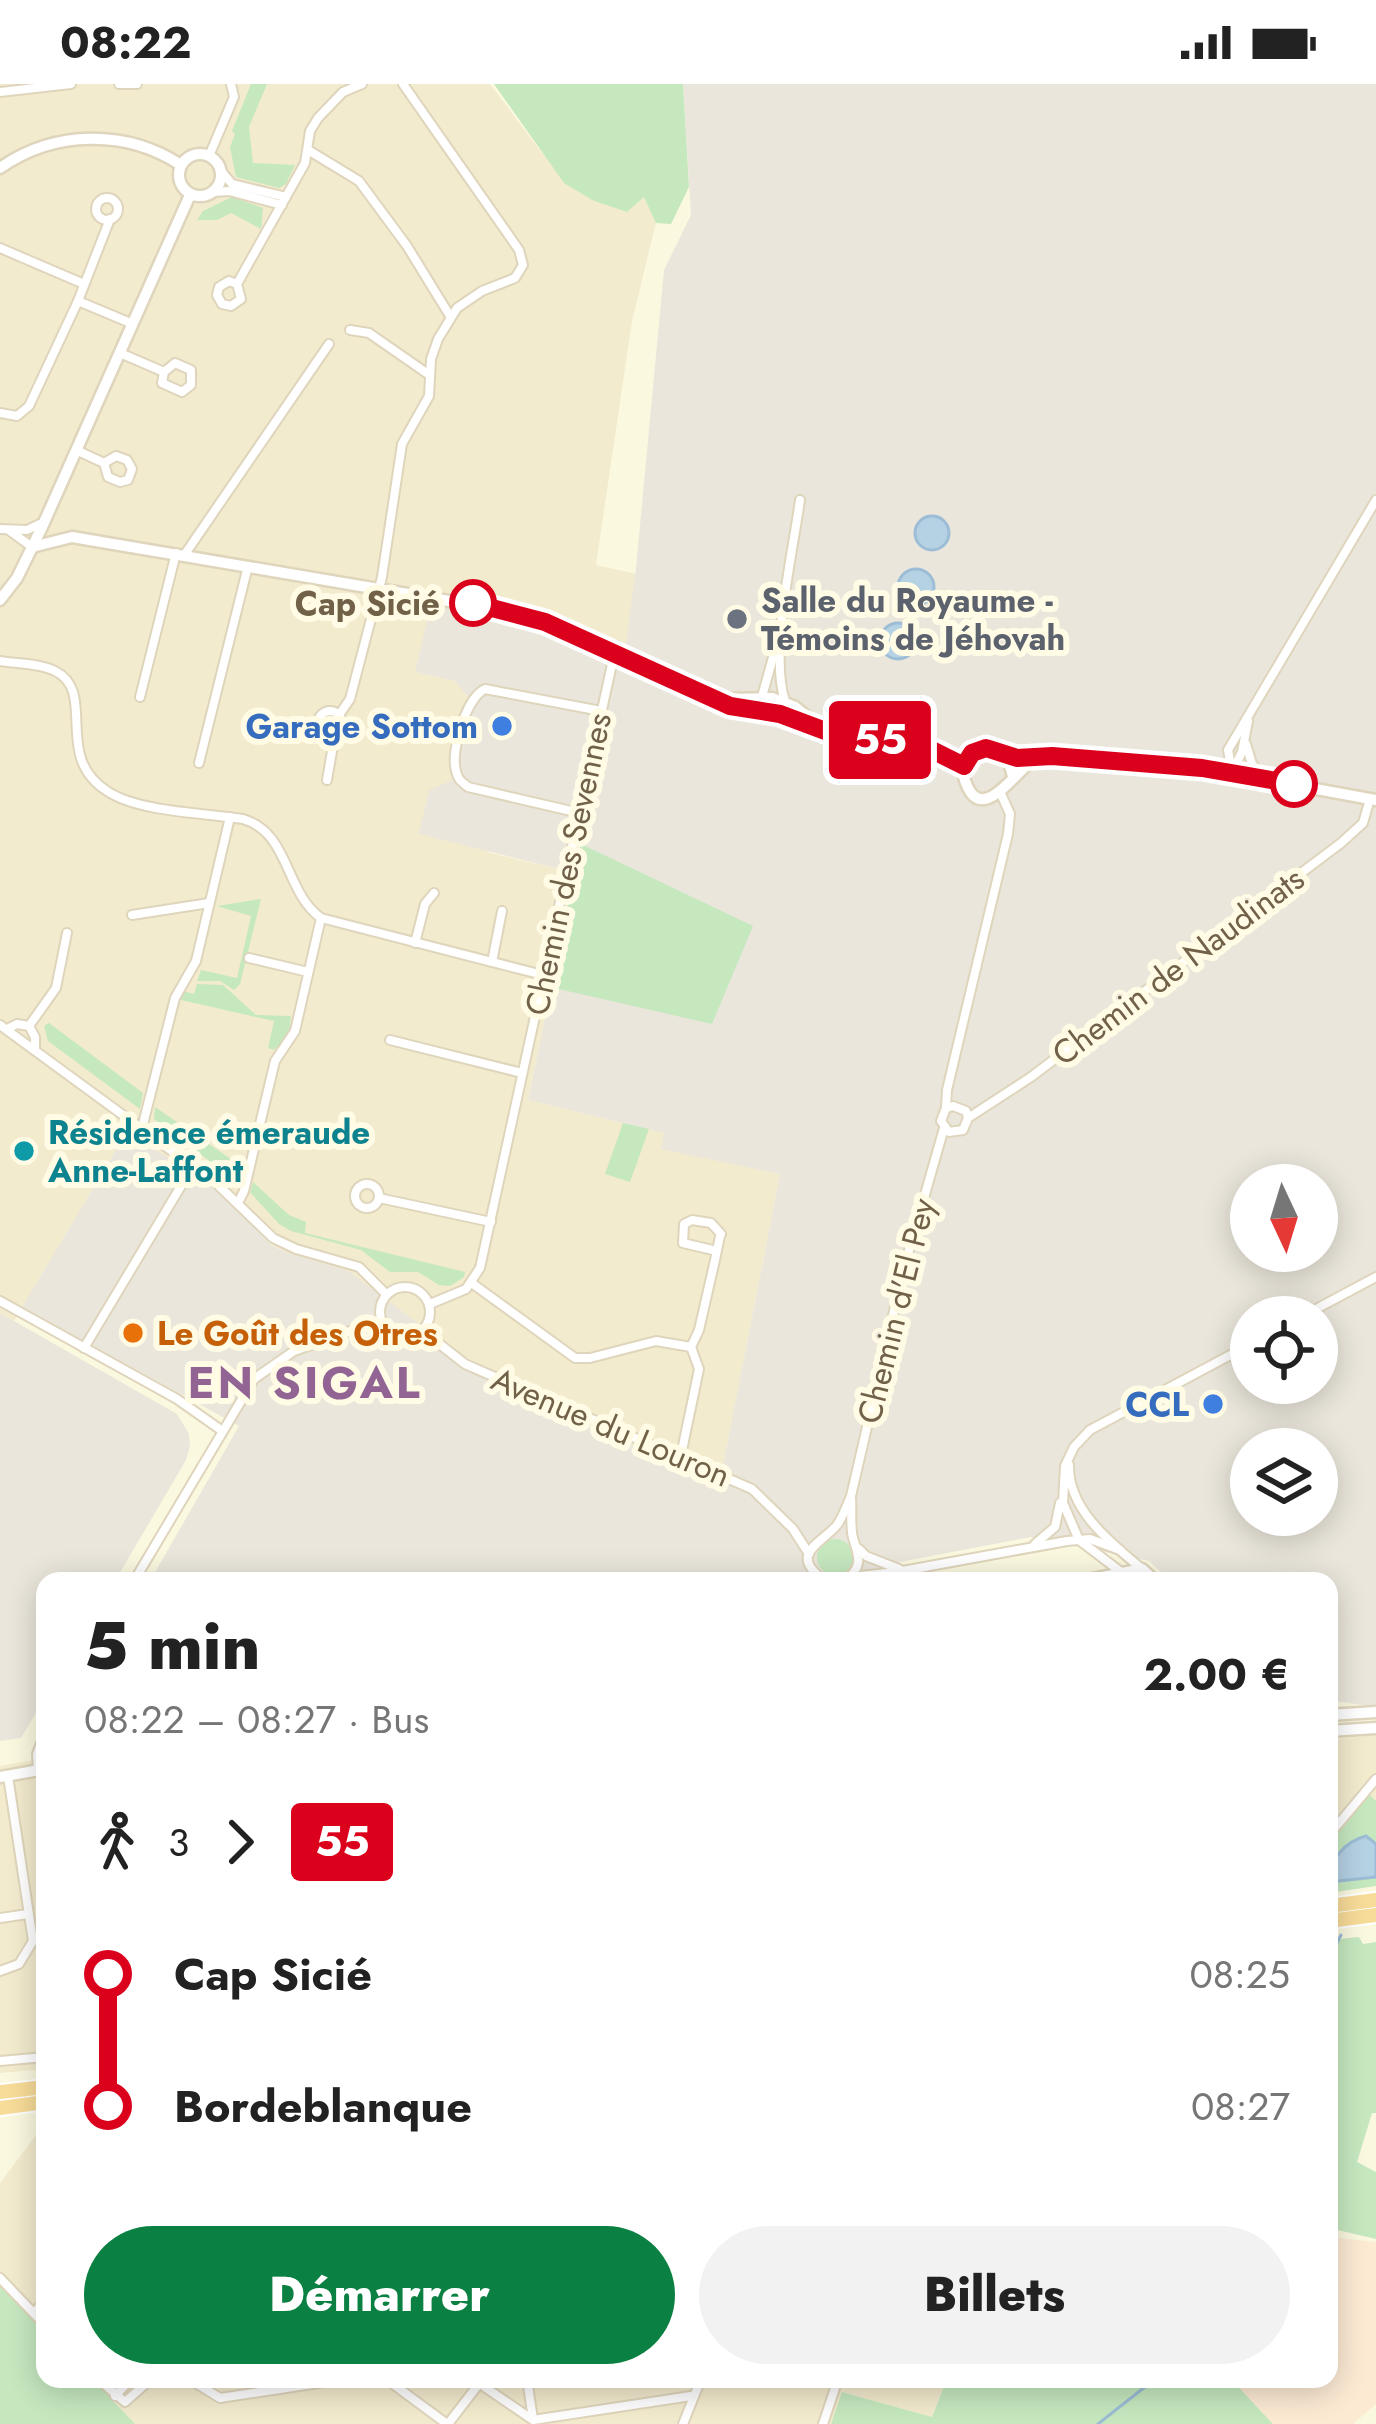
<!DOCTYPE html>
<html lang="fr">
<meta charset="utf-8">
<style>
:root{--surface:#fff;--page:#f2f2f2;--text:#222;--muted:#767676;--accent:#0b8043}
body{margin:0;font-family:Jost,sans-serif;background:var(--page);color:var(--text);height:100vh;display:flex;flex-direction:column;font-size:45px;white-space:nowrap}
*{box-sizing:border-box;margin:0}
p{font-size:39px;color:var(--muted)}
.icon{flex:none;width:66px;height:66px;fill:none;stroke:currentColor;stroke-width:2;stroke-linecap:round;stroke-linejoin:round}
.map{position:relative;flex:1;overflow:hidden}
.details{position:absolute;left:36px;top:1488px;width:1302px;height:816px;display:flex;flex-direction:column;background:var(--surface);border-radius:24px;box-shadow:0 6px 30px #0003}
.details>*{flex:none}
.badge{padding:0 24px;border-radius:9px;font-size:42px;line-height:78px}
.needle{width:78px;rotate:176deg}
.fabs{position:absolute;left:1230px;top:1080px;display:grid;gap:24px}
.fabs a{display:grid;place-items:center;width:108px;height:108px;border-radius:50%;background:var(--surface);box-shadow:0 6px 30px #0003;font-size:60px}
.map>.badge{position:absolute;translate:-50% -50%;box-shadow:0 0 0 6px #fff}
.legs{display:flex;align-items:center;gap:18px;height:132px;padding:0 48px;font-size:39px}
.legs p{margin-inline-start:auto}
.headline{display:flex;align-items:center;justify-content:space-between;height:204px;padding:0 48px}
h1{font-size:66px;font-weight:800;line-height:90px}
.button{display:flex;gap:24px;margin-top:auto;padding:24px 48px}
.button a{flex:1;height:138px;border-radius:72px;background:var(--accent);color:#fff;font-size:48px;font-weight:800;line-height:138px;text-align:center}
.button a+a{background:var(--page);color:var(--text)}
ul{padding:0 48px;list-style:none}
li{display:flex;align-items:center;gap:42px;height:132px;font-size:45px}
li i{display:grid;place-items:center;width:18px;height:100%;margin:0 15px;background:currentColor}
li i::after{content:'';width:30px;height:30px;margin:-15px;border:9px solid;border-radius:50%;background:var(--surface)}
li p{margin-inline-start:auto}
li:first-child i{background:linear-gradient(#0000 50%,currentColor 0)}
li:last-child i{background:linear-gradient(currentColor 50%,#0000 0)}
.status{display:flex;justify-content:space-between;align-items:center;height:84px;padding:0 60px;background:var(--surface);direction:ltr}
.status svg{height:33px;fill:currentColor}
.map>svg:first-child{display:block}
.residential{fill:#f3ebce}
.commercial{fill:#fcead3}
.industrial{fill:#eae6db;fill-rule:evenodd}
.green{fill:#c5e8bf}
.water{fill:#b5d1e4;stroke:#9cbdd5;stroke-width:3}
.lines{fill:none;stroke-linecap:round;stroke-linejoin:round}
.stream{stroke:#9cbdd5;stroke-width:3}
.minor-casing{stroke:#dfd5bc;stroke-width:12}
.tertiary-casing{stroke:#dfd5bc;stroke-width:15}
.trunk-casing{stroke:#fff;stroke-width:18}
.minor{stroke:#fff;stroke-width:8}
.tertiary{stroke:#fff;stroke-width:10}
.trunk{stroke:#f7db98;stroke-width:14}
.line-1-casing{stroke:#fff;stroke-width:27}
.line-1{stroke:#db001b;stroke-width:18}
.stop-1-dot{fill:#fff;stroke:#db001b;stroke-width:6}
.worship-dot{fill:#6b7280;stroke:#fffbe5;stroke-width:4.5}
.shop-dot{fill:#3f7fe0;stroke:#fffbe5;stroke-width:4.5}
.culture-dot{fill:#0f9aa8;stroke:#fffbe5;stroke-width:4.5}
.food-dot{fill:#e8710a;stroke:#fffbe5;stroke-width:4.5}
.labels{text-anchor:middle;dominant-baseline:central;stroke-width:12;stroke-linejoin:round;paint-order:stroke}
.worship-label{font-size:33px;font-weight:bold;fill:#5b616d;stroke:#fffbe5;text-anchor:start}
.stop-label{font-size:33px;font-weight:bold;fill:#716148;stroke:#fffbe5;text-anchor:end}
.shop-label{font-size:33px;font-weight:bold;fill:#366cbe;stroke:#fffbe5;text-anchor:end}
.street-label{font-size:33px;fill:#716148;stroke:#fffbe5}
.culture-label{font-size:33px;font-weight:bold;fill:#0d838f;stroke:#fffbe5;text-anchor:start}
.food-label{font-size:33px;font-weight:bold;fill:#c56008;stroke:#fffbe5;text-anchor:start}
.district-label{font-size:45px;font-weight:bold;letter-spacing:3px;fill:#916494;stroke:#fffbe5}
</style>
<div class="status"><b>08:22</b><svg viewBox="0 0 49 12"><path d="M0 12V9h3v3zM5 12V6h3v6zM10 12V3h3v9zM15 12V0h3v12zM26 1h20v11H26zM47 4h2v5h-2z"/></svg></div>
<div class="map">
<svg width="1376" height="2340" viewBox="0 0 1376 2340">
<rect width="100%" height="100%" fill="#fbf8e0"/>
<g class="residential">
<polygon points="0,0 490,0 542,69 594,117 627,128 644,113 652,125 656,139 632,237 596,481 636,490 624,575 434,513 415,588 456,597 470,615 487,768 575,789 528,1016 665,1049 661,1064 780,1090 722,1386 470,1278 270,1159 215,1103 127,1049 14,1237 0,1229"/>
<polygon points="1376,1651 1376,1717 1368,1710 1329,1758 1329,1656"/>
<polygon points="45,1674 45,1985 0,1989 0,1682"/>
<polygon points="45,2039 45,2295 947,2295 932,2333 843,2308 831,2340 0,2340 0,2099"/>
</g>
<polygon class="commercial" points="1329,2153 1376,2158 1376,2320 1353,2340 1273,2340 1231,2295 1329,2295"/>
<g class="industrial">
<path d="M683 0H1376V1623L1329 1616V1497H1171L1149 1477 1031 1453 900 1478 868 1497H150L239 1342 22 1223 127 1048 215 1103 270 1160 285 1168 348 1187 470 1278 722 1386 780 1090 661 1065 664 1049 528 1016 575 789 419 750 429 706 458 694 455 683 470 615 455 597 415 588 433 512 508 527 624 574 636 484 664 186 691 131ZM1251 1101H1317V1167H1251ZM1251 1233H1317V1299H1251ZM1251 1365H1317V1431H1251Z"/>
<polygon points="0,1229 177,1330 189,1350 190,1362 186,1376 115,1497 45,1497 45,1614 21,1654 0,1657"/>
</g>
<g class="green">
<polygon points="251,0 267,0 249,43 253,79 295,81 286,100 279,104 236,93 230,63 235,50 232,47"/>
<polygon points="494,0 683,0 689,103 671,140 656,139 644,113 627,128 594,117 564,99"/>
<polygon points="232,113 263,124 261,145 231,129 217,136 197,136 203,127"/>
<polygon points="581,760 753,842 712,940 550,903"/>
<polygon points="261,815 240,900 234,906 220,897 197,897 201,886 237,894 251,832 217,822"/>
<polygon points="197,900 223,901 256,931 291,932 289,950 274,966 268,964 274,937 181,916 183,907 194,910"/>
<polygon points="49,939 143,1009 140,1025 48,957 44,942"/>
<polygon points="155,1023 241,1082 237,1098 154,1035"/>
<polygon points="623,1039 649,1045 630,1098 605,1090"/>
<polygon points="253,1098 289,1131 306,1138 305,1149 465,1188 464,1193 450,1202 439,1201 418,1188 390,1188 361,1166 291,1147 279,1140 250,1108"/>
<circle cx="835" cy="1473" r="18"/>
<polygon points="1368,1709 1376,1717 1376,1802 1329,1809 1329,1758"/>
<polygon points="1359,1853 1363,1860 1376,1858 1376,2029 1372,2029 1357,2078 1376,2088 1376,2155 1329,2144 1329,1856"/>
<polygon points="0,2202 45,2248 45,2295 92,2295 135,2340 0,2340"/>
<polygon points="947,2295 1231,2295 1273,2340 831,2340 842,2308 932,2333"/>
</g>
<g class="water">
<circle cx="932" cy="449" r="17"/>
<circle cx="916" cy="503" r="18"/>
<circle cx="898" cy="557" r="18"/>
<path d="M1366 1752 1376 1760V1793L1329 1798C1329 1776 1344 1758 1366 1752Z"/>
</g>
<g class="lines">
<g class="stream">
<polyline points="1329,1893 1335,1863 1341,1851"/>
<polyline points="1098,2340 1155,2295"/>
</g>
<defs>
<g id="minor">
<polyline points="119,0 137,0"/>
<polyline points="0,8 71,0"/>
<polyline points="308,66 359,97 407,162 450,232"/>
<polyline points="209,72 234,13 231,0"/>
<polyline points="221,87 232,100 286,113"/>
<polyline points="213,108 229,107 282,121"/>
<circle cx="107" cy="125" r="11"/>
<polyline points="0,164 84,200"/>
<polyline points="237,200 229,197 219,203 217,211 222,220 231,222 241,215 237,200 305,79 310,47 318,34 343,8 362,0"/>
<polyline points="78,217 110,135"/>
<polyline points="350,246 369,249 428,290"/>
<polyline points="120,269 164,288 162,299 182,308 191,301 191,286 175,279 164,288"/>
<polyline points="0,329 17,332 29,322 78,217 133,240"/>
<polyline points="76,366 104,379 116,372 127,376 132,385 128,396 120,398 108,393 104,379"/>
<polyline points="0,445 27,446 44,438"/>
<polyline points="10,447 32,463"/>
<polyline points="185,470 329,260"/>
<path d="M0 577C17 580 39 579 55 587 98 608 52 672 107 707 138 728 205 729 243 735 290 749 284 807 321 834L543 891"/>
<polyline points="140,613 176,469"/>
<path d="M785 617C769 569 793 468 800 416"/>
<polyline points="773,626 770,627 763,609 782,541"/>
<circle cx="330" cy="639" r="12"/>
<polyline points="339,631 350,615 382,493 402,360 429,312 431,275 438,255 457,224 482,207 515,194 523,181 519,166 403,0"/>
<polyline points="1246,660 1252,680 1264,694"/>
<polyline points="199,679 248,482"/>
<polyline points="1232,688 1228,666 1376,416"/>
<polyline points="1232,688 1242,668 1248,637"/>
<polyline points="327,696 335,650"/>
<path d="M580 729 468 703C461 697 458 696 456 687 450 667 466 614 485 605L601 627"/>
<polyline points="132,831 209,819"/>
<polyline points="415,859 425,820 434,809"/>
<polyline points="249,874 308,888"/>
<polyline points="492,878 502,827"/>
<polyline points="0,941 217,1100 273,1154 296,1165 359,1183 387,1211"/>
<polyline points="29,942 56,904 67,849"/>
<polyline points="7,945 17,940 29,942 35,953 35,966"/>
<polyline points="390,956 522,989"/>
<polyline points="946,1024 947,1006 1008,750 1010,730 1001,710"/>
<polyline points="968,1034 966,1027 953,1022 946,1024 941,1037 949,1048 963,1046 968,1034 1031,993 1341,759 1363,739 1370,715"/>
<polyline points="142,1044 175,914 196,877 230,733"/>
<circle cx="367" cy="1112" r="12"/>
<polyline points="379,1114 491,1138"/>
<polyline points="238,1119 244,1107 275,977 295,947 321,834"/>
<polyline points="473,1200 575,1274 590,1274 656,1257 691,1263"/>
<circle cx="405" cy="1228" r="25"/>
<polyline points="0,1217 177,1315 221,1346"/>
<polyline points="430,1220 466,1205 480,1184 614,571"/>
<polyline points="1301,1233 1376,1193"/>
<polyline points="423,1247 465,1280 752,1405 793,1445 809,1470"/>
<polyline points="691,1263 699,1246 715,1176 720,1152 721,1150 711,1139 692,1136 684,1140 683,1159 717,1167"/>
<polyline points="84,1264 193,1082"/>
<polyline points="680,1376 699,1285 691,1263"/>
<path d="M1069 1381C1068 1426 1111 1459 1142 1485"/>
<polyline points="1035,1460 1055,1443 1060,1419"/>
<polyline points="859,1465 866,1472 899,1485"/>
<polyline points="1121,1488 1079,1456 1063,1419 1065,1382 1074,1363 1090,1346 1251,1260"/>
<polyline points="851,1493 897,1488 1067,1457 1090,1455 1120,1466"/>
<polyline points="134,1497 254,1295 294,1267 381,1236"/>
<path d="M825 1497C787 1470 821 1460 837 1441 843 1433 847 1421 851 1412L904 1184 944 1044"/>
<path d="M844 1497C864 1483 859 1473 853 1454 850 1442 852 1426 851 1413"/>
<polyline points="38,1686 37,1670 45,1648"/>
<polyline points="1329,1751 1376,1695"/>
<polyline points="0,1834 28,1830"/>
<polyline points="0,1887 19,1880 33,1857 8,1692"/>
<polyline points="0,1977 45,1973"/>
<polyline points="0,2194 45,2241"/>
<polyline points="34,2229 45,2216"/>
<polyline points="98,2295 125,2318 151,2295"/>
<polyline points="189,2295 220,2314 345,2295"/>
<polyline points="386,2295 447,2340"/>
<polyline points="473,2295 533,2336 691,2312"/>
<polyline points="527,2295 533,2335"/>
<polyline points="115,2312 131,2295"/>
<polyline points="448,2340 478,2301"/>
<polyline points="683,2340 701,2295"/>
<polyline points="823,2340 838,2295"/>
</g>
<g id="tertiary">
<circle cx="200" cy="91" r="21"/>
<path d="M0 84C54 46 126 45 181 81"/>
<polyline points="32,463 72,453 508,527 579,552 730,622 780,630 832,649 924,662 964,682"/>
<polyline points="0,516 17,494 42,443 190,111"/>
<polyline points="726,615 772,614 795,623 819,642"/>
<polyline points="1007,672 1052,672 1202,684 1376,716"/>
<path d="M1013 692 1007 672 986 664 972 669 963 689C977 750 1015 687 1035 674"/>
<polyline points="1082,1497 1142,1485 1155,1497"/>
<polyline points="1329,1631 1376,1628"/>
<polyline points="1329,1647 1376,1644"/>
<polyline points="0,1693 45,1685"/>
</g>
<g id="trunk">
<polyline points="1329,1822 1376,1816"/>
<polyline points="1329,1837 1376,1831"/>
<polyline points="0,2008 45,2003"/>
<polyline points="0,2024 45,2018"/>
</g>
</defs>
<use href="#minor" class="minor-casing"/>
<use href="#tertiary" class="tertiary-casing"/>
<use href="#trunk" class="trunk-casing"/>
<use href="#minor" class="minor"/>
<use href="#tertiary" class="tertiary"/>
<use href="#trunk" class="trunk"/>
</g>
<g class="lines">
<defs>
<polyline id="line-1" points="473,519 545,538 730,622 780,630 828,648 924,662 964,682 972,669 986,664 1017,674 1052,672 1202,684 1294,700"/>
</defs>
<use href="#line-1" class="line-1-casing"/>
<use href="#line-1" class="line-1"/>
</g>
<g class="stop-1-dot">
<circle cx="473" cy="519" r="21"/>
<circle cx="1294" cy="700" r="21"/>
</g>
<circle class="worship-dot" cx="737" cy="535" r="12"/>
<g class="shop-dot">
<circle cx="502" cy="642" r="12"/>
<circle cx="1213" cy="1320" r="12"/>
</g>
<circle class="culture-dot" cx="24" cy="1067" r="12"/>
<circle class="food-dot" cx="133" cy="1249" r="12"/>
<g class="labels">
<g class="worship-label">
<text x="761" y="516">Salle du Royaume -<tspan x="761" dy="38">Témoins de Jéhovah</tspan></text>
</g>
<g class="stop-label">
<text x="440" y="519">Cap Sicié</text>
</g>
<g class="shop-label">
<text x="478" y="642">Garage Sottom</text>
<text x="1189" y="1320">CCL</text>
</g>
<g class="street-label">
<text transform="translate(568 780) rotate(-78)">Chemin des Sevennes</text>
<text transform="translate(1178 882) rotate(-37)">Chemin de Naudinats</text>
<text transform="translate(896 1227) rotate(-76)">Chemin d'El Pey</text>
<text transform="translate(611 1343) rotate(23)">Avenue du Louron</text>
</g>
<g class="culture-label">
<text x="48" y="1048">Résidence émeraude<tspan x="48" dy="38">Anne-Laffont</tspan></text>
</g>
<g class="food-label">
<text x="157" y="1249">Le Goût des Otres</text>
</g>
<g class="district-label">
<text x="305" y="1298">EN SIGAL</text>
</g>
</g>
</svg>
<div class="fabs">
<a><svg class="needle" viewBox="-14 -14 28 28"><path d="M0-13l5 13h-10z" fill="#e53935"/><path d="M0 13l5-13h-10z" fill="#767676"/></svg></a>
<a><svg class="icon" aria-label="locate" viewBox="0 0 24 24"><circle cx="12" cy="12" r="6"/><path d="M12 2v4M12 18v4M2 12h4M18 12h4"/></svg></a>
<a><svg class="icon" aria-label="layers" viewBox="0 0 24 24"><path d="M12 4l9 5-9 5-9-5zM3 14l9 5 9-5"/></svg></a>
</div>
<b class="badge" style="left:880px;top:656px;background:#db001b;color:#fff">55</b>
<section class="details">
<div class="headline"><div><h1>5 min</h1><p>08:22 – 08:27 · Bus</p></div><b>2.00 €</b></div>
<div class="legs"><svg class="icon" aria-label="walk" viewBox="0 0 24 24"><circle cx="13" cy="4" r="2"/><path d="M13 8l-2 6 4 7M11 14l-3 7M7 12l3-4h3l4 4"/></svg>3<svg class="icon" aria-label="forward" viewBox="0 0 24 24"><path d="M9 5l7 7-7 7"/></svg><b class="badge" style="background:#db001b;color:#fff">55</b></div>
<ul>
<li><i style="color:#db001b"></i><b>Cap Sicié</b><p>08:25</p></li>
<li><i style="color:#db001b"></i><b>Bordeblanque</b><p>08:27</p></li>
</ul>
<div class="button"><a>Démarrer</a><a>Billets</a></div>
</section>
</div>
